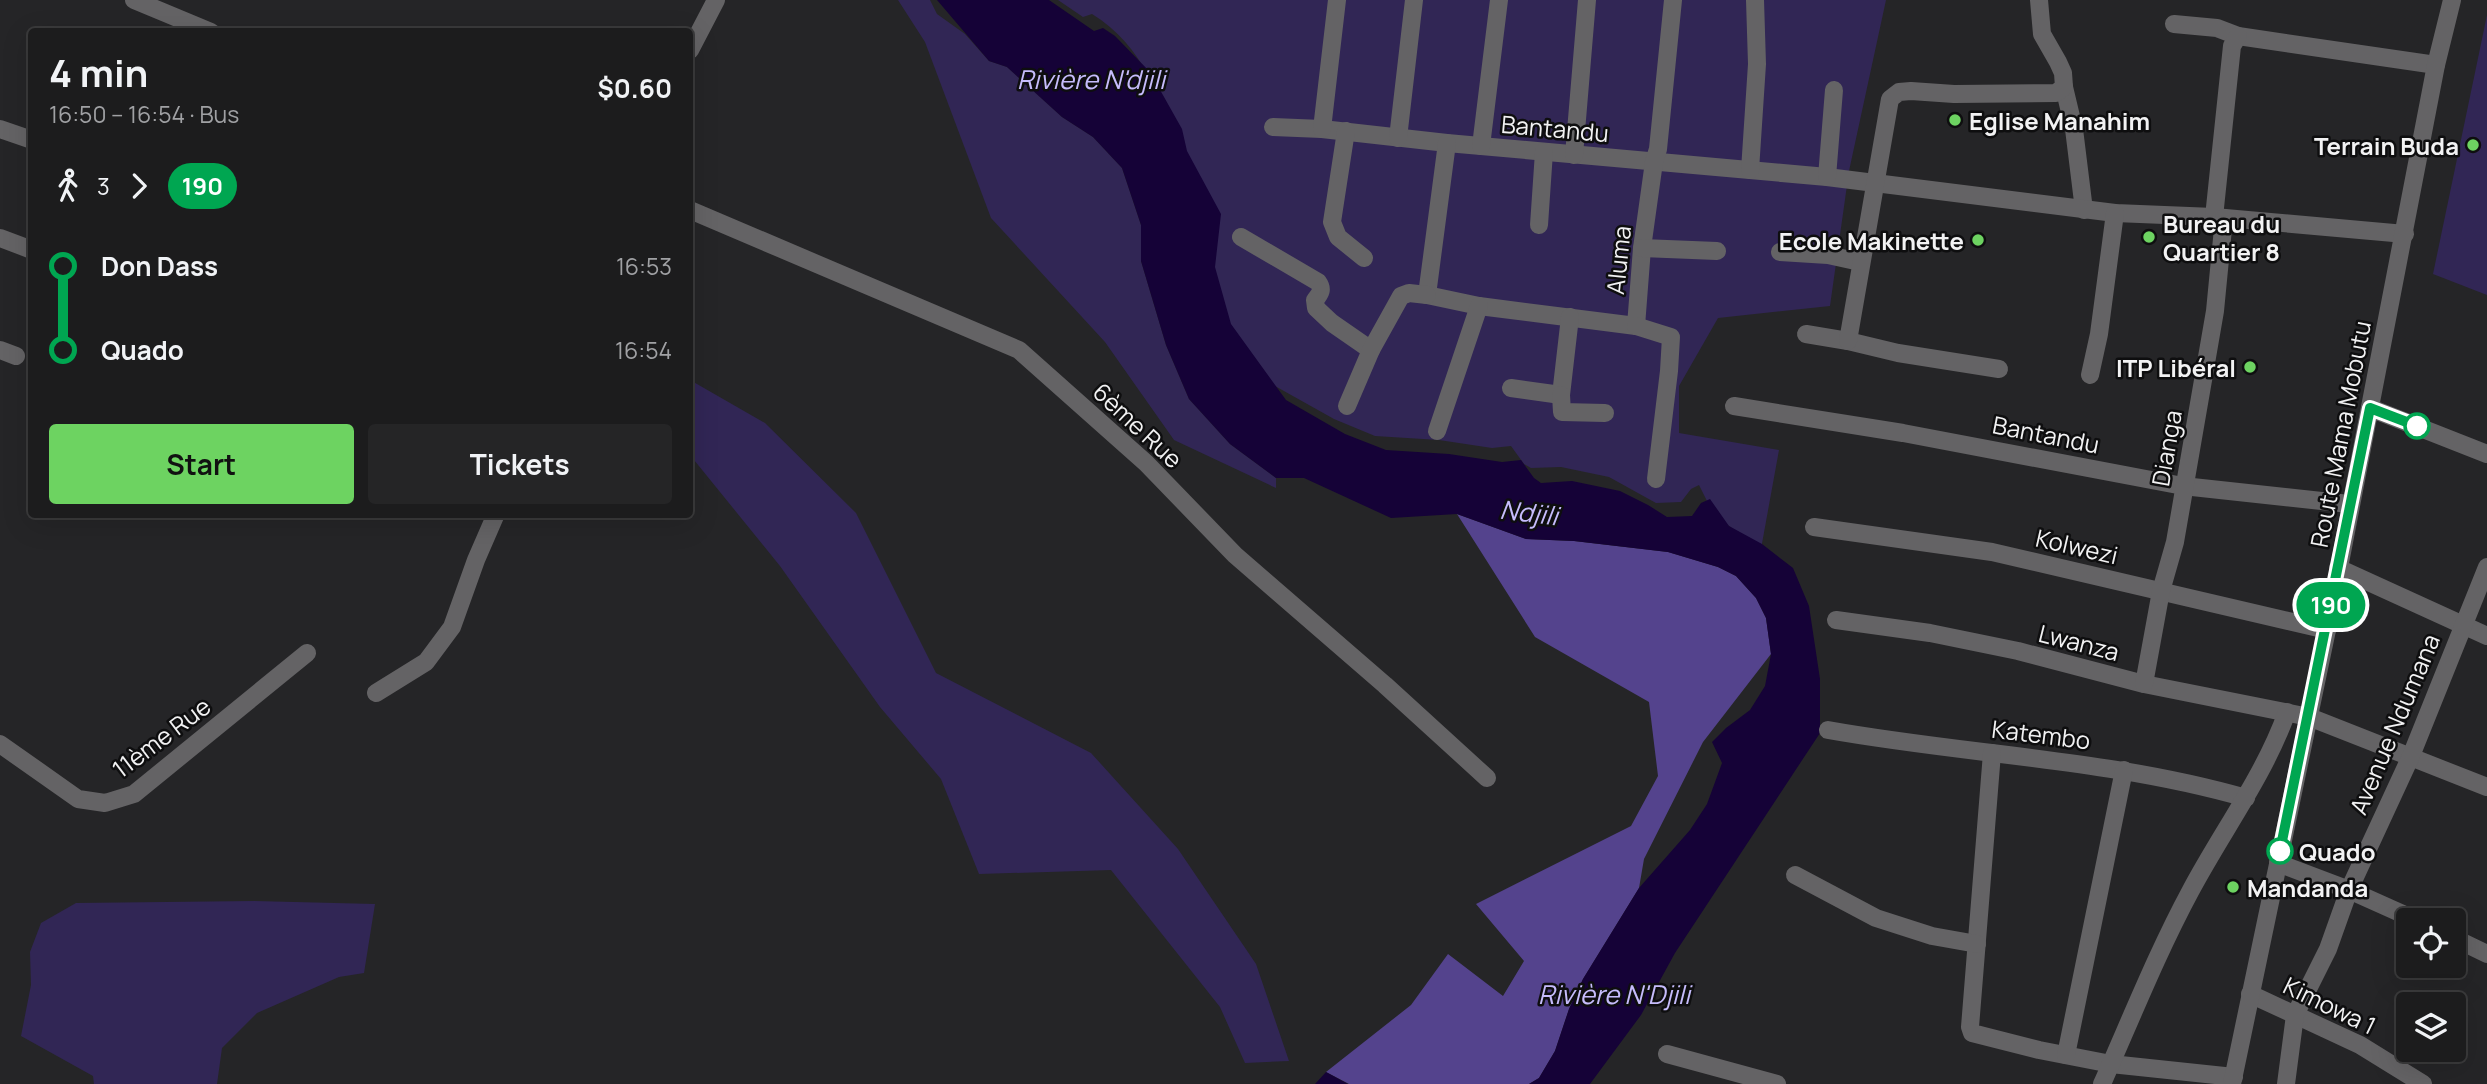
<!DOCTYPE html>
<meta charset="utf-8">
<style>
:root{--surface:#1c1c1d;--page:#252526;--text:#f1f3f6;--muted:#a0a1a4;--line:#3a3a3b;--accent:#6dd361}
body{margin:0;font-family:Manrope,sans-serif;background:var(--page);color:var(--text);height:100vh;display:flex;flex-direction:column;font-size:26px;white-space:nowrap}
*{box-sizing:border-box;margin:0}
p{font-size:23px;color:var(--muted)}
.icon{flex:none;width:38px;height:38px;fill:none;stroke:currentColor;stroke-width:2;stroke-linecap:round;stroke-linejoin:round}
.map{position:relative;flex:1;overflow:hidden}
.details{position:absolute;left:28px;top:28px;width:665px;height:490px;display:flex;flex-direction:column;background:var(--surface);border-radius:7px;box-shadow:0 7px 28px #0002,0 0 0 2px var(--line)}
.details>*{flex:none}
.badge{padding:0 14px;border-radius:23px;font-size:24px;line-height:46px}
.fabs{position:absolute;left:2396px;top:908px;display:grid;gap:14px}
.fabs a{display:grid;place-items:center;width:70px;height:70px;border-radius:7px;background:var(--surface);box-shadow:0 7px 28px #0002,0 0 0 2px var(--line);font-size:35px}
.map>.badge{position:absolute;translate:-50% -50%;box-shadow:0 0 0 4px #fff}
.legs{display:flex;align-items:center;gap:10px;height:77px;padding:0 21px;font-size:23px}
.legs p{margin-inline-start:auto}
.summary{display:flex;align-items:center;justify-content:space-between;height:119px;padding:0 21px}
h1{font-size:38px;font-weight:700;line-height:52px}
.cta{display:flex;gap:14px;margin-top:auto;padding:14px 21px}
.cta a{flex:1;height:80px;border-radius:7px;background:var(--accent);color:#111;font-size:28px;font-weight:700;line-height:80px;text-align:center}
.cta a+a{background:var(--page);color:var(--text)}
ul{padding:0 21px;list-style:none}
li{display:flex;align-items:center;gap:24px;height:84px;font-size:26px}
li i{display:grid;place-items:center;width:10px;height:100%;margin:0 9px;background:currentColor}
li i::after{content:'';width:18px;height:18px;margin:-9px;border:5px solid;border-radius:50%;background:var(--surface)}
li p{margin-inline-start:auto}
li:first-child i{background:linear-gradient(#0000 50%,currentColor 0)}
li:last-child i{background:linear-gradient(currentColor 50%,#0000 0)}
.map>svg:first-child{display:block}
.green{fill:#312655}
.forest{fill:#54438d}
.water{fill:#150237}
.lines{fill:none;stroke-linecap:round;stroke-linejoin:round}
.minor{stroke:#646365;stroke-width:18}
.line-1-casing{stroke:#fff;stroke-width:16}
.line-1{stroke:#00a651;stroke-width:10}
.poi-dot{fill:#6dd361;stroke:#0e0e0f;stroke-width:2.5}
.stop-1-dot{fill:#fff;stroke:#00a651;stroke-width:3.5}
.labels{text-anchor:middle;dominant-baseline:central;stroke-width:5;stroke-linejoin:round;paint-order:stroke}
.poi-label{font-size:24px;font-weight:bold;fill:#f2f2f3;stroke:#0e0e0f;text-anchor:start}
.street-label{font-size:24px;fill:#f2f2f3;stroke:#0e0e0f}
.stop-label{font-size:24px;font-weight:bold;fill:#f2f2f3;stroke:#0e0e0f;text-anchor:start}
.water-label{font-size:26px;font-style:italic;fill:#c6bcfc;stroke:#0e0e0f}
</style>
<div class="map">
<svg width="2487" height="1084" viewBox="0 0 2487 1084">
<rect width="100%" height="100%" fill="#252527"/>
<g class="green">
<polygon points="898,0 930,0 937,14 965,34 989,61 1007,67 1062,117 1093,137 1122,168 1141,225 1141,261 1166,345 1189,399 1230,444 1276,478 1276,488 1174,440 1105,342 991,218 925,42"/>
<path d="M1058 0H1886L1849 171 1830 306 1718 318 1679 386V433L1779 450 1761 549 1714 515 1699 485 1691 489 1681 502 1656 503 1609 477 1561 467 1531 468 1524 464 1511 446 1492 448 1439 440 1375 436 1334 419 1275 386 1220 310 1149 77C1136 52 1117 29 1092 14L1083 17Z"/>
<polygon points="2487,15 2487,295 2433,274"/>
<polygon points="690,380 765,423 856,513 936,673 1091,753 1178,849 1256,964 1289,1061 1245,1063 1220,1007 1111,870 979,874 941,779 880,707 780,566 690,455"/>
<polygon points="254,901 375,904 364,973 339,977 257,1013 222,1048 217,1084 94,1084 93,1076 21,1036 31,985 30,952 41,923 76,903"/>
</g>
<polygon class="forest" points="1457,514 1526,539 1574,541 1668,552 1718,567 1736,576 1756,598 1766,618 1771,654 1703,742 1644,859 1639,888 1583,979 1569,1009 1555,1051 1539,1078 1529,1084 1349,1084 1326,1072 1411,1005 1448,954 1503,996 1524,961 1476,904 1631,826 1658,776 1649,702 1535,637"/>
<g class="water">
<polygon points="937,0 1049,0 1094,31 1103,28 1115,36 1150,72 1182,129 1187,151 1221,214 1215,267 1231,324 1286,400 1345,434 1386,450 1449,454 1502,462 1521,460 1534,478 1541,483 1572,481 1620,491 1648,505 1667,517 1692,516 1701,503 1710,499 1729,526 1762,544 1793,568 1809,606 1820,679 1820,733 1675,953 1641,1015 1590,1084 1529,1084 1539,1078 1555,1051 1569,1009 1583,979 1639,888 1690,830 1707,804 1722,763 1712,742 1726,728 1750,710 1765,686 1771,654 1766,618 1756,598 1736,576 1718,567 1668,552 1574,541 1526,539 1457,514 1391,518 1304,478 1276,478 1230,444 1189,399 1166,345 1141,261 1141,225 1122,168 1093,137 1062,117 1007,67 989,61"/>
<polygon points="1326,1072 1348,1084 1349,1084 1315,1084"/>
</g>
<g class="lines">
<g class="minor">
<polyline points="134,0 211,32"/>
<polyline points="2174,24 2217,28 2238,36 2436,65"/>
<polyline points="690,50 716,0"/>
<polyline points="2064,87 2074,129 2084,210"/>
<polyline points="1273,127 1322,129 1447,143 1827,177 2115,213 2214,217 2405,234"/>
<polyline points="0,129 32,140"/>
<polyline points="1322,129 1337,0"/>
<polyline points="1346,131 1332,222 1338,237 1364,258"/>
<polyline points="1398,138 1414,0"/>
<polyline points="1447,143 1427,295 1479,306 1636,326 1642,248 1654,162 1658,149 1673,0"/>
<polyline points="1481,146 1499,0"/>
<polyline points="1574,155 1587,0"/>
<polyline points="1750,170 1757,64 1755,0"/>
<polyline points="1827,177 1834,90"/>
<polyline points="690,210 1019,350 1146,463 1235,555 1385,685 1487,778"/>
<polyline points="2214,217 2232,46 2238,36"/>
<polyline points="1539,225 1544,152"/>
<path d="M1241 237 1318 282C1323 289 1321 293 1315 300L1316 308 1332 323 1371 350"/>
<polyline points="0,238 32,250"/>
<polyline points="1642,248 1717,251"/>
<polyline points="1780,252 1828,255 1860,262"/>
<polyline points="1636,326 1671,337 1669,371 1656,479"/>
<polyline points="1806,334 1848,341 1898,353 1999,369"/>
<polyline points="1848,341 1890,99 1899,92 1911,91 1954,94 2056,93 2064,87 2063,73 2058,62 2042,34 2039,0"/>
<polyline points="0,350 16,356"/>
<polyline points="2090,375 2099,334 2115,213"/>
<polyline points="1511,388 1561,395 1570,317"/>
<polyline points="1561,395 1562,412 1605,413"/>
<polyline points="1347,406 1371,350 1401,296 1409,293 1427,295"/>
<polyline points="1734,406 1903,433 2183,486 2349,504"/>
<polyline points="2370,408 2487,454"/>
<polyline points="1437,431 1479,306"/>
<polyline points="1814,527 1992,552 2327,630"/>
<polyline points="2338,568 2487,636"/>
<polyline points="1836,620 1930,633 2018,651 2144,684 2309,717 2487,787"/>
<polyline points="2144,684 2161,591 2175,542 2215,311 2224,218"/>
<polyline points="376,693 426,662 452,627 476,560 496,514"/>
<path d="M1828 730C1968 755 2110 759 2246 798"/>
<polyline points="0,744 78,799 105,803 134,794 307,653"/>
<polyline points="1992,753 1970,1027 1972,1033 2039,1050 2111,1064 2234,1077"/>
<polyline points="2278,863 2349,890 2416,920"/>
<polyline points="1795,875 1876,918 1932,936 1977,944"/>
<polyline points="2454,938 2487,954"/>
<polyline points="2250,994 2360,1045 2423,1084"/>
<polyline points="1667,1054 1777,1084"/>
<polyline points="2066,1055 2124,770"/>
<path d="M2102 1084C2131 1019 2157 953 2191 890 2223 830 2264 776 2287 712"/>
<polyline points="2232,1084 2327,630 2436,65 2452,0"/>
<polyline points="2286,1084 2295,1015 2328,949 2349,890 2411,756 2487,567"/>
</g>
</g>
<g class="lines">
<defs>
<polyline id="line-1" points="2280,851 2370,408 2417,426"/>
</defs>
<use href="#line-1" class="line-1-casing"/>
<use href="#line-1" class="line-1"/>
</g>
<g class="poi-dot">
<circle cx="1955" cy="120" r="7"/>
<circle cx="2473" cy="145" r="7"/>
<circle cx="2149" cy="237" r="7"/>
<circle cx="1978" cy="240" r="7"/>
<circle cx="2250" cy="367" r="7"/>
<circle cx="2233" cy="887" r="7"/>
</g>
<g class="stop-1-dot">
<circle cx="2417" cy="426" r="12"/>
<circle cx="2280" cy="851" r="12"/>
</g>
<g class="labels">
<g class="poi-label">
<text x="1969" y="120">Eglise Manahim</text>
<text x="2459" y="145" text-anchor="end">Terrain Buda</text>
<text x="2163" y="223">Bureau du<tspan x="2163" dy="28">Quartier 8</tspan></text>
<text x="1964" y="240" text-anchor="end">Ecole Makinette</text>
<text x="2236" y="367" text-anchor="end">ITP Libéral</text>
<text x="2247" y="887">Mandanda</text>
</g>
<g class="street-label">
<text transform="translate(1555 128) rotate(5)">Bantandu</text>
<text transform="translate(1618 260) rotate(-84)">Aluma</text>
<text transform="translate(1138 425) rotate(43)">6ème Rue</text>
<text transform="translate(2046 434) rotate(11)">Bantandu</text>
<text transform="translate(2340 434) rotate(-79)">Route Mama Mobutu</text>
<text transform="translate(2166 448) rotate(-80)">Dianga</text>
<text transform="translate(2077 546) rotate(13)">Kolwezi</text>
<text transform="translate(2079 642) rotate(14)">Lwanza</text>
<text transform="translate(2394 724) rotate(-67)">Avenue Ndumana</text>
<text transform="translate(2041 734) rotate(7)">Katembo</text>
<text transform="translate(161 737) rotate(-37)">11ème Rue</text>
<text transform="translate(2330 1005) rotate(26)">Kimowa 1</text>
</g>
<g class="stop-label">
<text x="2299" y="851">Quado</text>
</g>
<g class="water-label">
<text x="1091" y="79">Rivière N'djili</text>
<text transform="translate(1529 512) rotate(7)">Ndjili</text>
<text x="1614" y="994">Rivière N'Djili</text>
</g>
</g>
</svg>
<div class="fabs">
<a><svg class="icon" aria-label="locate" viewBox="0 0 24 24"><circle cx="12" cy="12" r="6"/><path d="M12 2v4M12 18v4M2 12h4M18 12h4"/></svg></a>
<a><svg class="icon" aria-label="layers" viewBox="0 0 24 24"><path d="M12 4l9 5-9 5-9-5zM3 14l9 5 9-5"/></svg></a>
</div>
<b class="badge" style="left:2331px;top:605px;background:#00a651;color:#fff">190</b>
<section class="details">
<div class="summary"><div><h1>4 min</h1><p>16:50 – 16:54 · Bus</p></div><b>$0.60</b></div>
<div class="legs"><svg class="icon" aria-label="walk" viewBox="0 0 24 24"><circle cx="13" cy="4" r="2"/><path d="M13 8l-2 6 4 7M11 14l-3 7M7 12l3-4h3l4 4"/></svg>3<svg class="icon" aria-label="forward" viewBox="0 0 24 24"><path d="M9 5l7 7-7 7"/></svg><b class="badge" style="background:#00a651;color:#fff">190</b></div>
<ul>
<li><i style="color:#00a651"></i><b>Don Dass</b><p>16:53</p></li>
<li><i style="color:#00a651"></i><b>Quado</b><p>16:54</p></li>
</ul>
<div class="cta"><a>Start</a><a>Tickets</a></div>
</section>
</div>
